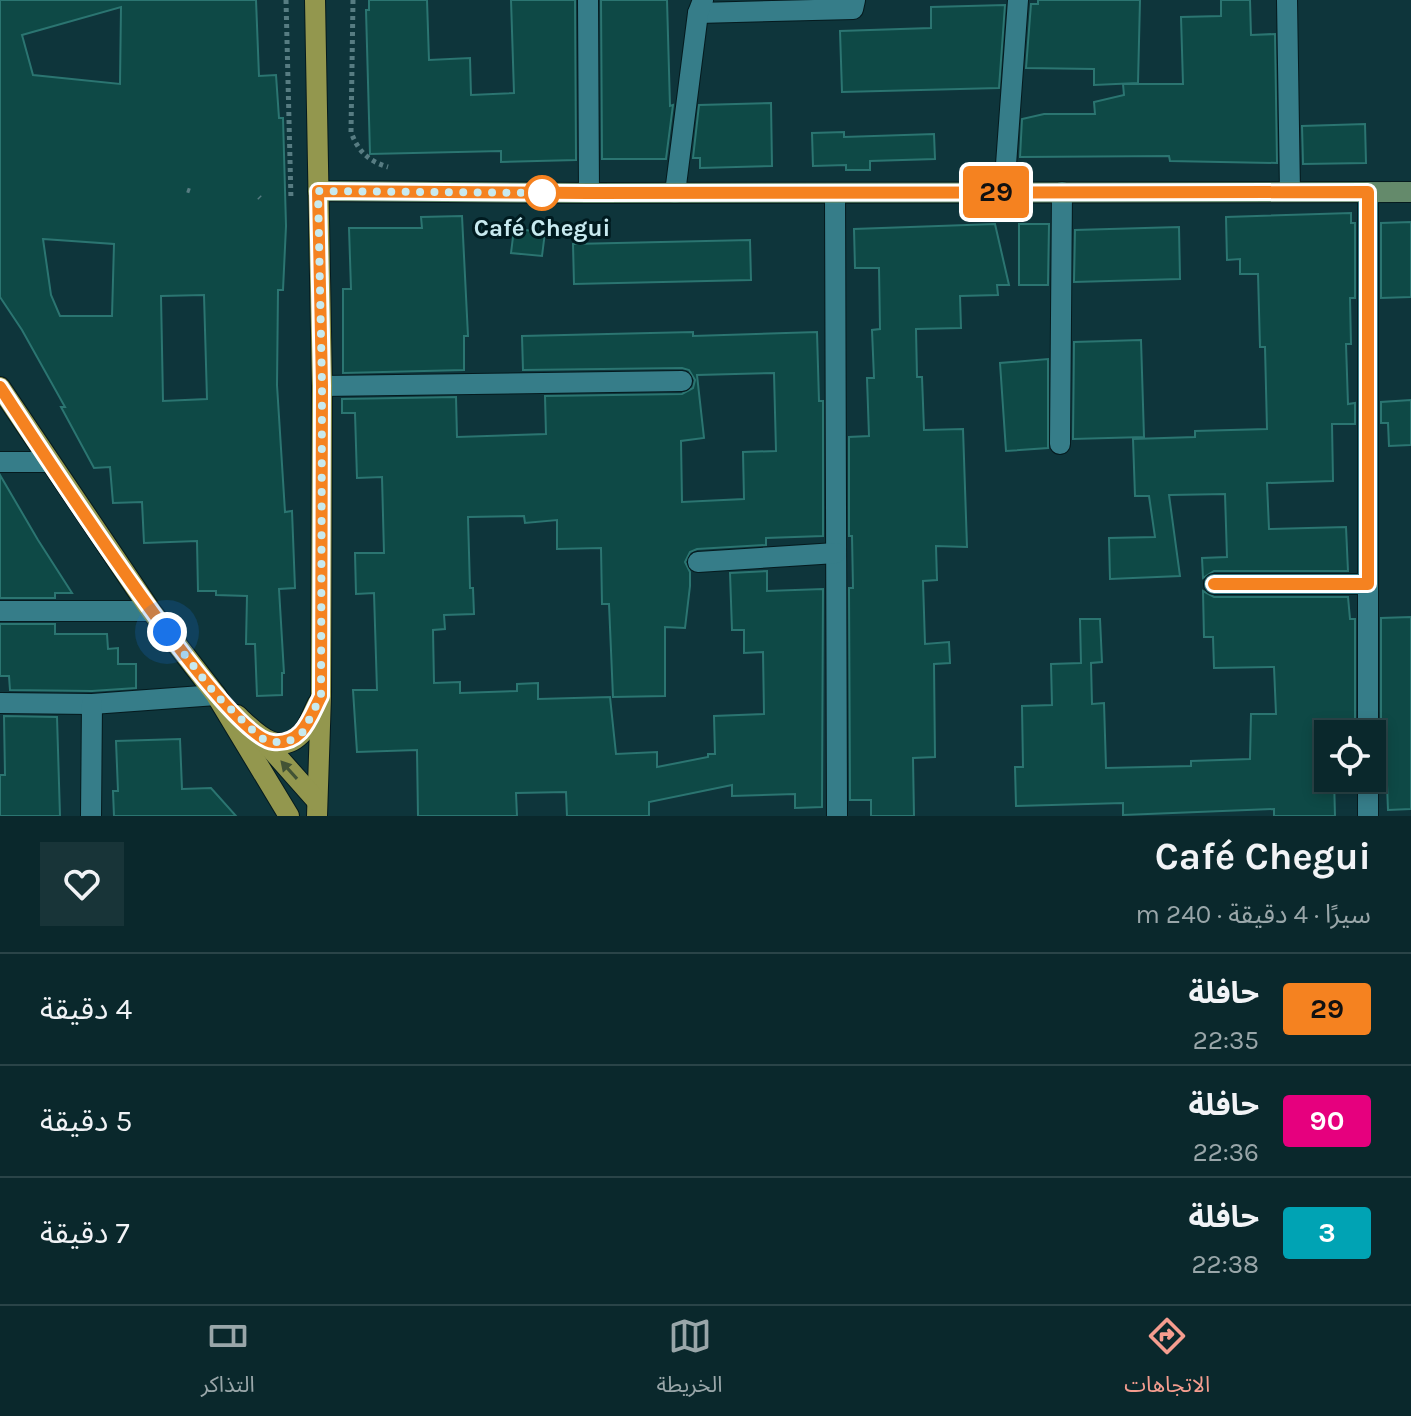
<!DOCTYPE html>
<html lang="ar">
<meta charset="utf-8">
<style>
:root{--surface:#0a282c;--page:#183438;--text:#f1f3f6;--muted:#99a6a9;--line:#2a4448;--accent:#f59d8f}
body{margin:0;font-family:Karla,"Noto Sans Arabic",sans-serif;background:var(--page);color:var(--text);direction:rtl;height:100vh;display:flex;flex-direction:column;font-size:30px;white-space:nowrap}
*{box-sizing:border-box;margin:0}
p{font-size:26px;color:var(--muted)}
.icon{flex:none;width:44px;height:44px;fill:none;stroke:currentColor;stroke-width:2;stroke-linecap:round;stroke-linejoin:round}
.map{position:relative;height:816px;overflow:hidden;direction:ltr}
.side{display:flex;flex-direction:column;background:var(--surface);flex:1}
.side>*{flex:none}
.badge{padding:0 16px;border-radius:6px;font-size:28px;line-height:52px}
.controls{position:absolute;left:1314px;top:720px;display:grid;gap:16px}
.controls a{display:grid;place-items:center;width:72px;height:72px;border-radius:0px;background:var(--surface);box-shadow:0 4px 12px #0003,0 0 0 2px var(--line);font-size:40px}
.you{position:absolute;width:40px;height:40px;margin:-20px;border:6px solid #fff;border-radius:50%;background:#1a73e8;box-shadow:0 0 0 12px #1a73e833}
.map>.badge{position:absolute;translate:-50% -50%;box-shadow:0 0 0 4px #fff}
.round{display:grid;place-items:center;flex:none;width:84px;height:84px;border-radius:0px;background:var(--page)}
.head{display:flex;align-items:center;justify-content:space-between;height:136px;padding:0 40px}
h1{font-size:38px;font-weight:700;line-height:60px}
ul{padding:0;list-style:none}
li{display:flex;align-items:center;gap:24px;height:112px;padding:0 40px;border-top:2px solid var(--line)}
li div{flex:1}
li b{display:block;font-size:30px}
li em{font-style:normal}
li .badge{min-width:88px;font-weight:700;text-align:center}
.dock{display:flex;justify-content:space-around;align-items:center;height:112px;border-top:2px solid var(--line);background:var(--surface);font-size:22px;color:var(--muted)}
.dock a{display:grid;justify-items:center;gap:4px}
.dock .current{color:var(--accent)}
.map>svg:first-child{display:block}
.building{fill:#0e4946;stroke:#2b7571;stroke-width:2;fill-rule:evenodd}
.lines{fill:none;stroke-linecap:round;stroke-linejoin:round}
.minor-casing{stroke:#051a1e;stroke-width:22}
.secondary-casing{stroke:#051a1e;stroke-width:22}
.primary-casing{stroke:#051a1e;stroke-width:22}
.path{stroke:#577c82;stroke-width:5;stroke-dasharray:4 4;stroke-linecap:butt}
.minor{stroke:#367d89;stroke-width:20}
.secondary{stroke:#648a6b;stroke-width:20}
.primary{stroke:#93974e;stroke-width:20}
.oneway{fill:#425335}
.line-casing{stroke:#fff;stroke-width:18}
.line{stroke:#f58220;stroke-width:12}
.walk{stroke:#c8eaf0;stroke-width:8;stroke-dasharray:0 14.4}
.stop-dot{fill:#fff;stroke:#f58220;stroke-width:4}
.labels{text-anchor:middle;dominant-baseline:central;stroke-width:6;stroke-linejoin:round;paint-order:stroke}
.stop-label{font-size:24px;font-weight:bold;fill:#c8eaf0;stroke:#001b20}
</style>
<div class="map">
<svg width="1411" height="816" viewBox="0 0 1411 816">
<rect width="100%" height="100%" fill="#0e353b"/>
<g class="building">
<path d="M0 0H256L259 76 276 75 279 118H283L286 226 283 290H278L277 385 285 512 292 511 295 588 279 589 284 673H282V695L257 696 255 644H246L247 596 216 595V591H198L197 541 144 543 142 502 113 503 110 467 94 468 61 407H65L22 330 0 297ZM121 7 120 84 33 75 22 35ZM43 239 114 244 112 316H60L51 295ZM204 295 207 399 163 401 161 296Z"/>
<polygon points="369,0 427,0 429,60 470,58 471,95 514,93 511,0 575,0 576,160 501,162 501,151 370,154 366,10 369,10"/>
<polygon points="601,0 667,0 670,106 673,105 666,159 602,159"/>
<polygon points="1038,0 1140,0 1138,83 1094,85 1094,69 1026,68 1031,4 1038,4"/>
<polygon points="1221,0 1250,0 1251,35 1275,34 1277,163 1170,161 1169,156 1020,157 1022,119 1044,114 1095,114 1094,102 1124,95 1123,84 1183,84 1181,17 1221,16"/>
<polygon points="1005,5 999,88 842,92 840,31 931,28 931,7"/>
<polygon points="771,103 772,166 700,168 700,158 693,158 699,105"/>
<polygon points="1365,124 1366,163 1303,164 1302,126"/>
<polygon points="844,132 844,137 934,134 935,159 870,161 870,170 846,170 846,165 813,166 812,133"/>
<polygon points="1351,213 1351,223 1355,223 1355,298 1350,298 1351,344 1346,344 1348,404 1355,403 1355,424 1332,424 1333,481 1267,483 1269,529 1346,527 1348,571 1214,571 1203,578 1202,558 1227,557 1225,494 1169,495 1180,576 1110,579 1109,538 1155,537 1149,496 1135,496 1133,439 1195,437 1195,431 1267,429 1265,347 1260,347 1258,274 1240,274 1240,259 1227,260 1226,217"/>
<polygon points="462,216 468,336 464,336 464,370 343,373 343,289 351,289 349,228 422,228 421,217"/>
<polygon points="1411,222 1411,297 1381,298 1381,223"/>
<polygon points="995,224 1009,285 997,285 998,295 960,296 961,328 916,329 917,377 922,377 924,430 963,429 967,547 936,546 937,580 923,581 925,644 949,642 950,663 934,664 935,757 913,758 914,816 871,816 871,800 850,800 849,588 853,588 852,536 849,536 849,437 869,436 867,378 874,378 872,330 880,329 879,268 855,268 854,229"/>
<polygon points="1019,224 1049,224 1048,285 1019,285"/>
<polygon points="1179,227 1180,279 1074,282 1075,230"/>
<polygon points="514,229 545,232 542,256 511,253"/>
<polygon points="750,240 751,280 574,284 573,244"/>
<path d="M693 332V336L817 332 819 401H823V536L766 538V545L697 549 690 552 685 562 690 572V586L685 628 665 627V696L613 697 609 604H602L601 548 557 549V520L525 523 524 516 468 517 470 588H473L474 614 444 615 445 629 433 630 434 683 460 682V693L517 691V684L538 683V699L610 697 616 754 657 752V767L708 757V754H715L714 716 764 714 763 652 744 653V630H732L730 573 767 571V591L823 589 822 807 795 808V794L732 796V785L649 802V816H567L566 792 516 793 517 816H418L417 750 357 752 353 690H377L374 593 356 594 355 553H384L382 477 357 478 355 413H342V399L456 397 457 437 546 434 545 396 682 394 693 388 695 380 689 370 682 368 523 370 522 336ZM774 373 776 451 743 452 744 499 682 502 681 441 704 438 697 375Z"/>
<polygon points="1141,340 1144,437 1073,439 1074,342"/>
<polygon points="1048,359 1048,448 1006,451 1000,363"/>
<polygon points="1411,400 1411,445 1389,446 1388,423 1381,423 1381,402"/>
<polygon points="0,475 38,540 72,593 55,593 55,598 0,598"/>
<polygon points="1203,591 1214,597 1348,597 1350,619 1355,619 1355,734 1328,734 1328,778 1334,778 1335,816 1274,816 1274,809 1123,815 1123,803 1016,806 1015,767 1023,767 1022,706 1052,705 1051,664 1081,663 1080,619 1100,619 1102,662 1091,663 1092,704 1104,703 1106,768 1191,766 1191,761 1250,759 1251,714 1276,714 1274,667 1214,668 1213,637 1204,637"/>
<polygon points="1411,617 1411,809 1388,810 1385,734 1381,734 1381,618"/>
<polygon points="0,624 55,624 55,634 107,634 108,649 118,648 118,664 136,664 136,688 92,691 10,690 9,676 0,676"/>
<polygon points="4,716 57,717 60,816 0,816 0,775 5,775"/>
<polygon points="180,739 182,789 211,788 236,816 114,816 113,791 118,791 116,741"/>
</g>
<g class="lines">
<defs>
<g id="minor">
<polyline points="588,0 589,193"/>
<polyline points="1287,0 1290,192"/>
<polyline points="698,13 853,9 855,0"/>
<polyline points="1004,192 1018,0"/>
<polyline points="675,193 698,13 703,0"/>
<polyline points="835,193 837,816"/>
<polyline points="322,386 682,381"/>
<polyline points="1060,444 1062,192"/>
<polyline points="0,462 49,462"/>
<polyline points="698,562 836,553"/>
<polyline points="1214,584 1368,584"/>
<polyline points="0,611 151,611"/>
<polyline points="0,703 92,704 216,695"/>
<polyline points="1368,734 1368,192"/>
<polyline points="91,816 92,704"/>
<polyline points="1368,816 1368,778"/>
</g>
<polyline id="secondary" points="318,191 589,193 1411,192"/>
<g id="primary">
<polyline points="315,0 322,386 321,696 317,816"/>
<polyline points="0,387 151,611 216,695 289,816"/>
<path d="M237 715C255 732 279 759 303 732 309 725 313 712 318 703"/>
<polyline points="261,738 317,801"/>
</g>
</defs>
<use href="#minor" class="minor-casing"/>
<use href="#secondary" class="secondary-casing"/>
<use href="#primary" class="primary-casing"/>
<g class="path">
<polyline points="286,0 291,200"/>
<path d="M353 0 351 132C358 151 368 161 388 167"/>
<polyline points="187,190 190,191"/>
<polyline points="259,197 260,198"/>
</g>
<use href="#minor" class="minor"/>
<use href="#secondary" class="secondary"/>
<use href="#primary" class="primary"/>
</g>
<defs><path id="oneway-solid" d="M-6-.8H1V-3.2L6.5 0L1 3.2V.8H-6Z" transform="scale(2)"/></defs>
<use class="oneway" href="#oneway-solid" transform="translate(289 770) rotate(-132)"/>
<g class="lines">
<defs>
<path id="line" d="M0 387C35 440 225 738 273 742 303 745 310 717 321 696L322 386 318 191 589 193 1368 192V584H1214"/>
</defs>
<use href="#line" class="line-casing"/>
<use href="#line" class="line"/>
<polyline class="walk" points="167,632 216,695 261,738 271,742 288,742 303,732 321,696 322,386 318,191 542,193"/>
</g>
<circle class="stop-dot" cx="542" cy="193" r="16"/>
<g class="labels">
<g class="stop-label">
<text x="542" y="228">Café Chegui</text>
</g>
</g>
</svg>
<div class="controls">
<a><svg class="icon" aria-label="locate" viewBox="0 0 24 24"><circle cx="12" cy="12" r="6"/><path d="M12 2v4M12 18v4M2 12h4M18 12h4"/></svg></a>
</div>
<div class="you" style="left:167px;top:632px"></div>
<b class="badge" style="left:996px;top:192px;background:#f58220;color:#111">29</b>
</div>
<section class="side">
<div class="head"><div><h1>Café Chegui</h1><p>سيرًا · 4 دقيقة · 240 m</p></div><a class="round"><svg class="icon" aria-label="heart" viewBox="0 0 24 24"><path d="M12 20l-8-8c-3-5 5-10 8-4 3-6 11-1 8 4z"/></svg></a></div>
<ul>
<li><span class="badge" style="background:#f58220;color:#111">29</span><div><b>حافلة</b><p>22:35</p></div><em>4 دقيقة</em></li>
<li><span class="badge" style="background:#e6007e;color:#fff">90</span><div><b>حافلة</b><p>22:36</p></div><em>5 دقيقة</em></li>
<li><span class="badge" style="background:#00a3b4;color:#fff">3</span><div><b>حافلة</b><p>22:38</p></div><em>7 دقيقة</em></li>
</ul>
</section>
<nav class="dock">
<a class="current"><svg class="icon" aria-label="directions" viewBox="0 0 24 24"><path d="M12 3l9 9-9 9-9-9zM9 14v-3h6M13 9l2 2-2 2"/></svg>الاتجاهات</a>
<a><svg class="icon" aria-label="map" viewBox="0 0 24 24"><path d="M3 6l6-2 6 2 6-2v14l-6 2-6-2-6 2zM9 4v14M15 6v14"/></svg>الخريطة</a>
<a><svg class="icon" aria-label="tickets" viewBox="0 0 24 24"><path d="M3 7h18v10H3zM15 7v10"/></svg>التذاكر</a>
</nav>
